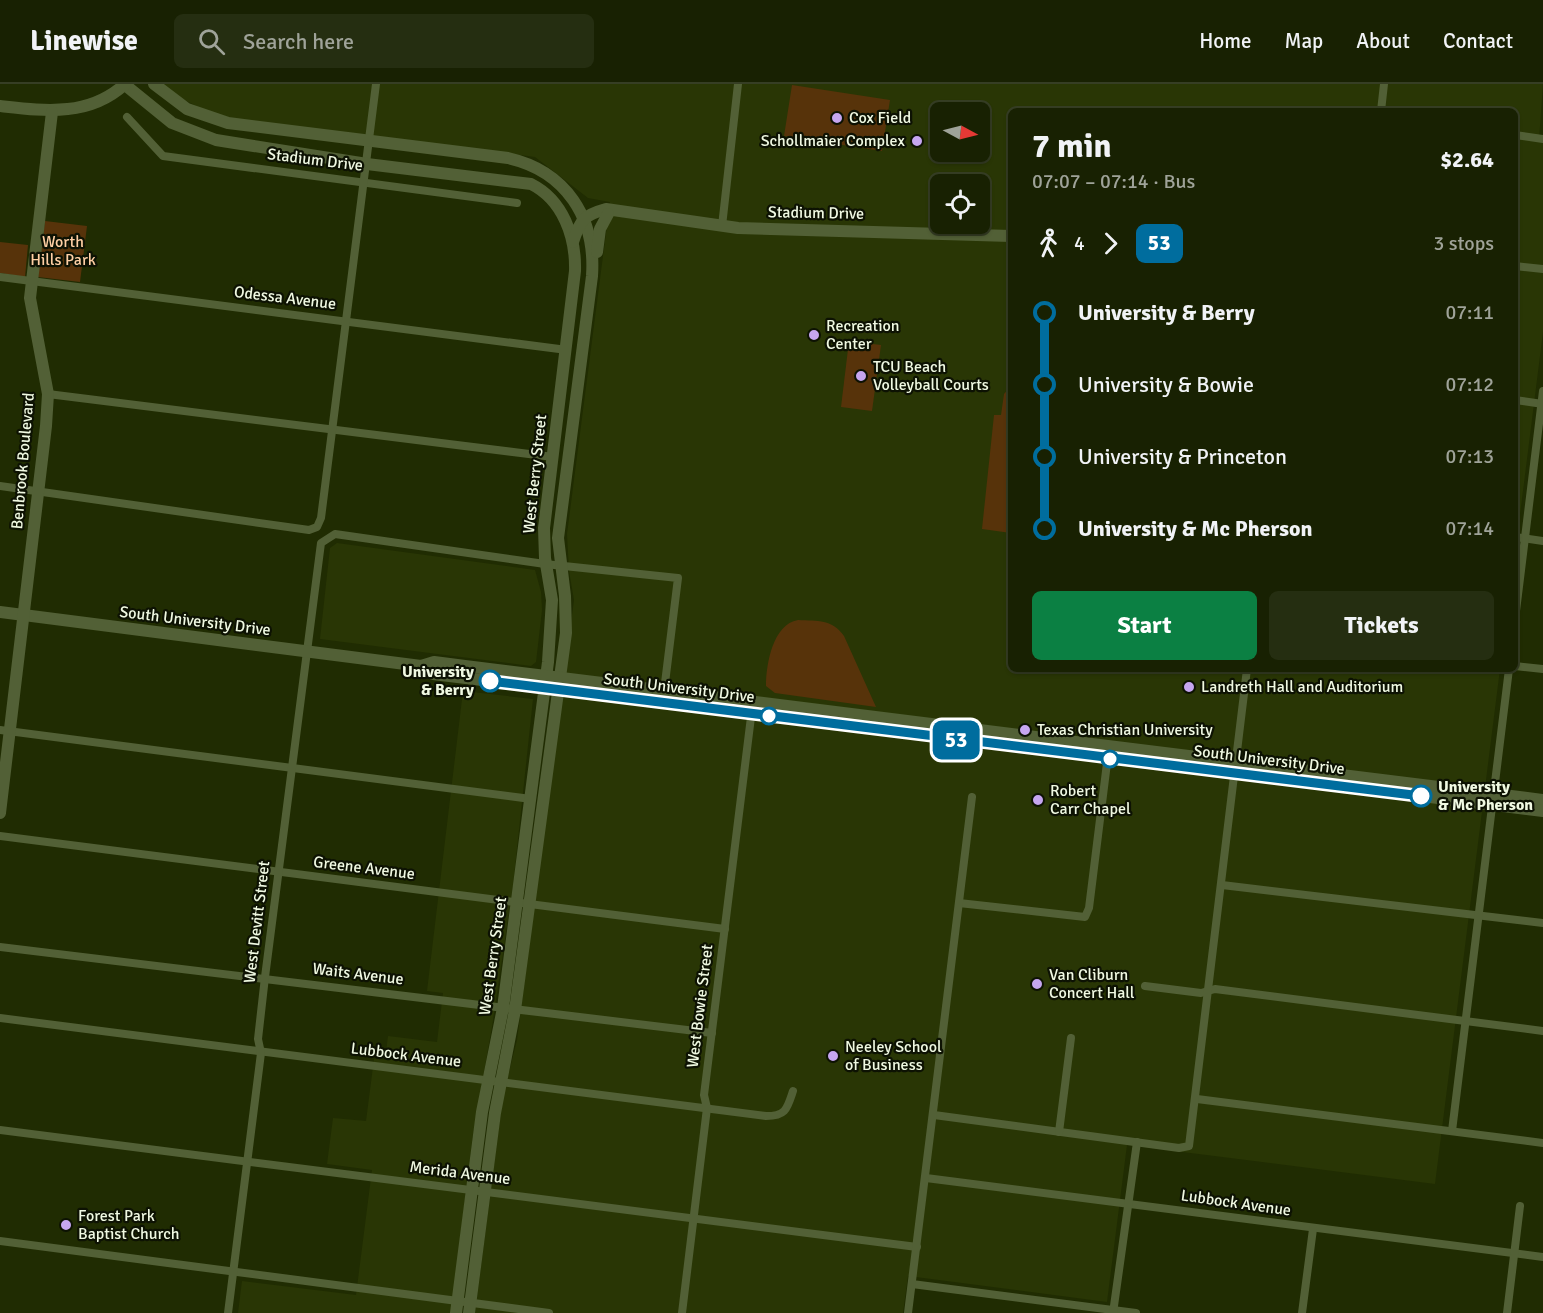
<!DOCTYPE html>
<meta charset="utf-8">
<style>
:root{--surface:#182102;--page:#252e11;--text:#f1f3f6;--muted:#9fa399;--line:#363e24;--accent:#0b8043}
body{margin:0;font-family:Signika,sans-serif;background:var(--page);color:var(--text);height:100vh;display:flex;flex-direction:column;font-size:22px;white-space:nowrap}
*{box-sizing:border-box;margin:0}
p{font-size:20px;color:var(--muted)}
.icon{flex:none;width:33px;height:33px;fill:none;stroke:currentColor;stroke-width:2;stroke-linecap:round;stroke-linejoin:round}
.map{position:relative;flex:1;overflow:hidden}
.side{position:absolute;left:1008px;top:24px;width:510px;height:564px;display:flex;flex-direction:column;background:var(--surface);border-radius:9px;box-shadow:0 2px 4px #0004,0 0 0 2px var(--line)}
.side>*{flex:none}
.badge{padding:0 12px;border-radius:9px;font-size:21px;line-height:39px}
.needle{width:39px;rotate:97deg}
.controls{position:absolute;left:930px;top:18px;display:grid;gap:12px}
.controls a{display:grid;place-items:center;width:60px;height:60px;border-radius:9px;background:var(--surface);box-shadow:0 2px 4px #0004,0 0 0 2px var(--line);font-size:30px}
.map>.badge{position:absolute;translate:-50% -50%;box-shadow:0 0 0 3px #fff}
.legs{display:flex;align-items:center;gap:9px;height:66px;padding:0 24px;font-size:20px}
.legs p{margin-inline-start:auto}
.summary{display:flex;align-items:center;justify-content:space-between;height:102px;padding:0 24px}
h1{font-size:33px;font-weight:700;line-height:45px}
.action{display:flex;gap:12px;margin-top:auto;padding:12px 24px}
.action a{flex:1;height:69px;border-radius:9px;background:var(--accent);color:#fff;font-size:24px;font-weight:700;line-height:69px;text-align:center}
.action a+a{background:var(--page);color:var(--text)}
ul{padding:0 24px;list-style:none}
li{display:flex;align-items:center;gap:21px;height:72px;font-size:22px}
li i{display:grid;place-items:center;width:9px;height:100%;margin:0 8px;background:currentColor}
li i::after{content:'';width:15px;height:15px;margin:-8px;border:4px solid;border-radius:50%;background:var(--surface)}
li p{margin-inline-start:auto}
li:first-child i{background:linear-gradient(#0000 50%,currentColor 0)}
li:last-child i{background:linear-gradient(currentColor 50%,#0000 0)}
header{display:flex;align-items:center;gap:36px;box-sizing:border-box;height:84px;padding:0 30px;background:var(--surface);border-bottom:2px solid var(--line)}
header strong{font-size:28px}
nav{display:flex;gap:33px;margin-inline-start:auto;font-size:21px}
.search{width:420px;height:54px;background:var(--page);display:flex;align-items:center;gap:15px;box-sizing:border-box;padding:0 21px;border-radius:9px;color:var(--muted);font-size:22px}
.map>svg:first-child{display:block}
.built{fill:#293605;fill-rule:evenodd}
.green{fill:#57330a}
.lines{fill:none;stroke-linecap:round;stroke-linejoin:round}
.street{stroke:#526036;stroke-width:8}
.secondary{stroke:#526036;stroke-width:12}
.line-1-casing{stroke:#fff;stroke-width:14}
.line-1{stroke:#006d9e;stroke-width:9}
.poi-dot{fill:#c6a6f0;stroke:#0d1203;stroke-width:2}
.stop-1-dot{fill:#fff;stroke:#006d9e;stroke-width:3}
.labels{text-anchor:middle;dominant-baseline:central;stroke-width:4.5;stroke-linejoin:round;paint-order:stroke}
.poi-label{font-size:16px;fill:#f0f9e2;stroke:#0d1203;text-anchor:start}
.street-label{font-size:16px;fill:#f0f9e2;stroke:#0d1203}
.park-label{font-size:16px;fill:#ffcfa4;stroke:#0d1203}
.stop-label{font-size:16px;font-weight:bold;fill:#f0f9e2;stroke:#0d1203;text-anchor:end}
</style>
<header>
<strong>Linewise</strong>
<div class="search"><svg class="icon" aria-label="search" viewBox="0 0 24 24"><circle cx="10" cy="10" r="6"/><path d="M15 15l6 6"/></svg>Search here</div>
<nav><a>Home</a><a>Map</a><a>About</a><a>Contact</a></nav>
</header>
<div class="map">
<svg width="1543" height="1229" viewBox="0 0 1543 1229">
<rect width="100%" height="100%" fill="#202c02"/>
<g class="built">
<path d="M163 0H1543L1539 56 1543 57V248L1515 470V27H1011V585H1500L1435 1100 1127 1061 1107 1218 908 1192 903 1229H475L503 1012 517 956 574 516 569 487 567 450 610 118 588 114 535 73 231 34 204 26 175 11ZM940 28H980V68H940ZM940 100H980V140H940Z"/>
<polygon points="337,459 535,486 541,508 542,526 536,578 531,582 320,555 330,464"/>
<polygon points="463,607 533,615 513,802 492,943 473,1050 451,1229 238,1229 242,1197 356,1211 372,1086 327,1080 333,1034 366,1037 374,975 385,976 388,952 437,958 443,909 427,907"/>
</g>
<g class="green">
<polygon points="792,1 890,16 882,67 784,52"/>
<polygon points="45,137 87,142 80,198 38,193"/>
<polygon points="0,158 28,161 25,193 0,189"/>
<polygon points="849,257 881,261 872,327 841,323"/>
<polygon points="1011,302 1011,449 982,445 994,331 1001,331 1004,310"/>
<path d="M798 536C818 537 832 535 844 552L876 623 775 609 766 602C766 580 773 540 798 536Z"/>
</g>
<g class="lines">
<g class="street">
<polyline points="1381,27 1384,0"/>
<polyline points="127,33 163,72 517,119"/>
<polyline points="1515,51 1543,55"/>
<polyline points="722,142 738,0"/>
<polyline points="1515,182 1543,185"/>
<polyline points="0,193 567,266"/>
<polyline points="48,310 553,373"/>
<polyline points="1515,316 1543,320"/>
<polyline points="0,402 309,446 317,443 321,434 376,0"/>
<polyline points="1515,453 1543,457"/>
<polyline points="1515,535 1543,307"/>
<polyline points="1515,582 1543,585"/>
<polyline points="0,646 531,715"/>
<polyline points="0,752 725,845"/>
<polyline points="1222,801 1543,839"/>
<polyline points="959,819 1085,833 1089,824 1108,671"/>
<polyline points="0,863 712,949"/>
<polyline points="1145,902 1201,909 1215,905 1543,947"/>
<path d="M0 934 766 1032C786 1032 787 1025 793 1007"/>
<polyline points="1197,1015 1543,1059"/>
<polyline points="934,1031 1179,1064 1189,1062 1247,585"/>
<polyline points="0,1046 917,1163"/>
<polyline points="1452,1047 1509,585"/>
<polyline points="1059,1048 1071,954"/>
<polyline points="926,1094 1543,1173"/>
<polyline points="0,1157 549,1229"/>
<polyline points="912,1200 1136,1229"/>
<polyline points="228,1229 261,969 258,955 265,893 321,459 335,450 545,480 678,494 664,607"/>
<polyline points="682,1229 707,1024 704,1011 752,625"/>
<polyline points="908,1229 972,713"/>
<polyline points="1113,1229 1137,1058"/>
<polyline points="1302,1229 1313,1145"/>
<polyline points="1507,1229 1520,1122"/>
</g>
<g class="secondary">
<path d="M124 0 172 39 216 56 367 80 531 100C563 116 576 153 575 187L544 444 545 474 552 516 548 578 503 924 482 1028 456 1229"/>
<path d="M154 0 187 25 228 39 508 74C566 87 596 134 592 192L558 454 565 512 566 549 515 926 495 1029 469 1229"/>
<path d="M0 22C45 27 89 33 125 0"/>
<path d="M573 158C580 136 584 131 606 125L738 144 1011 152"/>
<polyline points="597,168 600,145 608,130"/>
<polyline points="0,528 421,582 434,578 465,582 1543,716"/>
<polyline points="421,582 433,590 1543,727"/>
<polyline points="0,729 46,342 48,310 30,214 52,28"/>
</g>
</g>
<g class="lines">
<defs>
<polyline id="line-1" points="490,597 1421,712"/>
</defs>
<use href="#line-1" class="line-1-casing"/>
<use href="#line-1" class="line-1"/>
</g>
<g class="poi-dot">
<circle cx="837" cy="34" r="6"/>
<circle cx="917" cy="57" r="6"/>
<circle cx="814" cy="251" r="6"/>
<circle cx="861" cy="292" r="6"/>
<circle cx="1189" cy="603" r="6"/>
<circle cx="1025" cy="646" r="6"/>
<circle cx="1038" cy="716" r="6"/>
<circle cx="1037" cy="900" r="6"/>
<circle cx="833" cy="972" r="6"/>
<circle cx="66" cy="1141" r="6"/>
</g>
<g class="stop-1-dot">
<circle cx="490" cy="597" r="10"/>
<circle cx="769" cy="632" r="8"/>
<circle cx="1110" cy="675" r="8"/>
<circle cx="1421" cy="712" r="10"/>
</g>
<g class="labels">
<g class="poi-label">
<text x="849" y="34">Cox Field</text>
<text x="905" y="57" text-anchor="end">Schollmaier Complex</text>
<text x="826" y="242">Recreation<tspan x="826" dy="18">Center</tspan></text>
<text x="873" y="283">TCU Beach<tspan x="873" dy="18">Volleyball Courts</tspan></text>
<text x="1201" y="603">Landreth Hall and Auditorium</text>
<text x="1037" y="646">Texas Christian University</text>
<text x="1050" y="707">Robert<tspan x="1050" dy="18">Carr Chapel</tspan></text>
<text x="1049" y="891">Van Cliburn<tspan x="1049" dy="18">Concert Hall</tspan></text>
<text x="845" y="963">Neeley School<tspan x="845" dy="18">of Business</tspan></text>
<text x="78" y="1132">Forest Park<tspan x="78" dy="18">Baptist Church</tspan></text>
</g>
<g class="street-label">
<text transform="translate(315 76) rotate(7)">Stadium Drive</text>
<text transform="translate(816 129) rotate(1)">Stadium Drive</text>
<text transform="translate(285 214) rotate(7)">Odessa Avenue</text>
<text transform="translate(23 377) rotate(-85)">Benbrook Boulevard</text>
<text transform="translate(535 390) rotate(-84)">West Berry Street</text>
<text transform="translate(195 537) rotate(7)">South University Drive</text>
<text transform="translate(679 604) rotate(7)">South University Drive</text>
<text transform="translate(1269 676) rotate(7)">South University Drive</text>
<text transform="translate(364 784) rotate(7)">Greene Avenue</text>
<text transform="translate(257 838) rotate(-83)">West Devitt Street</text>
<text transform="translate(493 872) rotate(-82)">West Berry Street</text>
<text transform="translate(358 890) rotate(7)">Waits Avenue</text>
<text transform="translate(700 922) rotate(-83)">West Bowie Street</text>
<text transform="translate(406 971) rotate(7)">Lubbock Avenue</text>
<text transform="translate(460 1089) rotate(7)">Merida Avenue</text>
<text transform="translate(1236 1119) rotate(8)">Lubbock Avenue</text>
</g>
<g class="park-label">
<text x="63" y="158">Worth<tspan x="63" dy="18">Hills Park</tspan></text>
</g>
<g class="stop-label">
<text x="474" y="588">University<tspan x="474" dy="18">&amp; Berry</tspan></text>
<text x="1438" y="703" text-anchor="start">University<tspan x="1438" dy="18">&amp; Mc Pherson</tspan></text>
</g>
</g>
</svg>
<div class="controls">
<a><svg class="needle" viewBox="-14 -14 28 28"><path d="M0-13l5 13h-10z" fill="#e53935"/><path d="M0 13l5-13h-10z" fill="#9fa399"/></svg></a>
<a><svg class="icon" aria-label="locate" viewBox="0 0 24 24"><circle cx="12" cy="12" r="6"/><path d="M12 2v4M12 18v4M2 12h4M18 12h4"/></svg></a>
</div>
<b class="badge" style="left:956px;top:656px;background:#006d9e;color:#fff">53</b>
<section class="side">
<div class="summary"><div><h1>7 min</h1><p>07:07 – 07:14 · Bus</p></div><b>$2.64</b></div>
<div class="legs"><svg class="icon" aria-label="walk" viewBox="0 0 24 24"><circle cx="13" cy="4" r="2"/><path d="M13 8l-2 6 4 7M11 14l-3 7M7 12l3-4h3l4 4"/></svg>4<svg class="icon" aria-label="forward" viewBox="0 0 24 24"><path d="M9 5l7 7-7 7"/></svg><b class="badge" style="background:#006d9e;color:#fff">53</b><p>3 stops</p></div>
<ul>
<li><i style="color:#006d9e"></i><b>University &amp; Berry</b><p>07:11</p></li>
<li><i style="color:#006d9e"></i><span>University &amp; Bowie</span><p>07:12</p></li>
<li><i style="color:#006d9e"></i><span>University &amp; Princeton</span><p>07:13</p></li>
<li><i style="color:#006d9e"></i><b>University &amp; Mc Pherson</b><p>07:14</p></li>
</ul>
<div class="action"><a>Start</a><a>Tickets</a></div>
</section>
</div>
